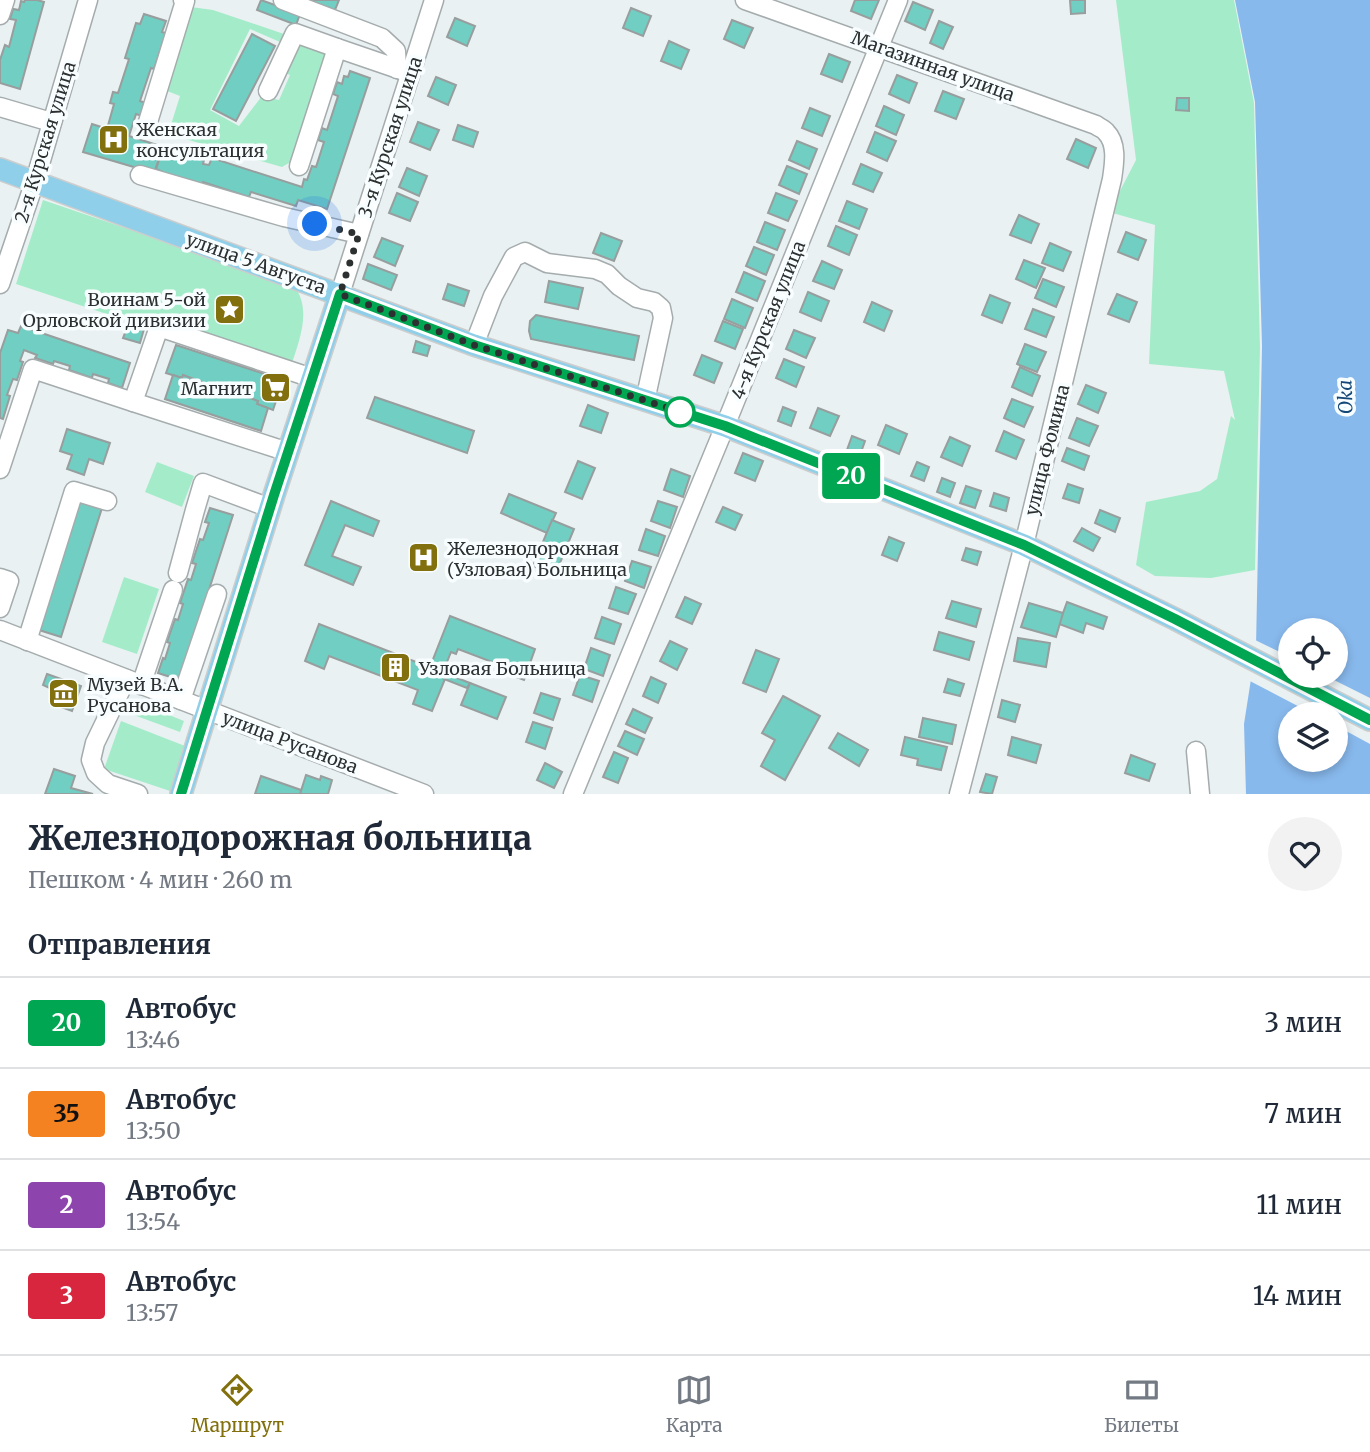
<!DOCTYPE html>
<html lang="ru">
<meta charset="utf-8">
<style>
:root{--surface:#fff;--page:#f2f2f3;--text:#1f2937;--muted:#747a83;--line:#e0e1e3;--accent:#826f0d}
body{margin:0;font-family:Merriweather,serif;background:var(--page);color:var(--text);height:100vh;display:flex;flex-direction:column;font-size:26px;white-space:nowrap}
*{box-sizing:border-box;margin:0}
p{font-size:23px;color:var(--muted)}
.icon{flex:none;width:38px;height:38px;fill:none;stroke:currentColor;stroke-width:2;stroke-linecap:round;stroke-linejoin:round}
.map{position:relative;height:794px;overflow:hidden}
.sheet{display:flex;flex-direction:column;background:var(--surface);flex:1}
.sheet>*{flex:none}
.badge{padding:0 14px;border-radius:5px;font-size:24px;line-height:46px}
.buttons{position:absolute;left:1278px;top:618px;display:grid;gap:14px}
.buttons a{display:grid;place-items:center;width:70px;height:70px;border-radius:50%;background:var(--surface);box-shadow:0 4px 10px #0003;font-size:35px}
.you{position:absolute;width:35px;height:35px;margin:-18px;border:5px solid #fff;border-radius:50%;background:#1a73e8;box-shadow:0 0 0 10px #1a73e833}
.map>.badge{position:absolute;translate:-50% -50%;box-shadow:0 0 0 4px #fff}
h2{padding:0 28px;font-size:26px;line-height:63px}
.round{display:grid;place-items:center;flex:none;width:74px;height:74px;border-radius:37px;background:var(--page)}
.headline{display:flex;align-items:center;justify-content:space-between;height:119px;padding:0 28px}
h1{font-size:33px;font-weight:800;line-height:52px}
ul{padding:0;list-style:none}
li{display:flex;align-items:center;gap:21px;height:91px;padding:0 28px;border-top:2px solid var(--line)}
li div{flex:1}
li b{display:block;font-size:26px}
li em{font-style:normal}
li .badge{min-width:77px;font-weight:700;text-align:center}
.menu{display:flex;justify-content:space-around;align-items:center;height:98px;border-top:2px solid var(--line);background:var(--surface);font-size:19px;color:var(--muted)}
.menu a{display:grid;justify-items:center;gap:4px}
.menu .on{color:var(--accent)}
.map>svg:first-child{display:block}
.green{fill:#a4ecc9}
.water{fill:#88b9ed;fill-rule:evenodd}
.pier{fill:#eaf1f2}
.building{fill:#71cec2;stroke:#979e9d;stroke-width:2}
.lines{fill:none;stroke-linecap:round;stroke-linejoin:round}
.minor-casing{stroke:#a5acad;stroke-width:21}
.major-casing{stroke:#cdcdcd;stroke-width:24}
.minor{stroke:#fff;stroke-width:18}
.major{stroke:#90cfe9;stroke-width:21}
.line-casing{stroke:#fff;stroke-width:16}
.line{stroke:#00a651;stroke-width:10}
.walk{stroke:#2d3030;stroke-width:7;stroke-dasharray:0 12.6}
.stop-dot{fill:#fff;stroke:#00a651;stroke-width:3.5}
.labels{text-anchor:middle;dominant-baseline:central;stroke-width:7;stroke-linejoin:round;paint-order:stroke}
.street-label{font-size:18px;fill:#2d3030;stroke:#f8feff}
.poi-label{font-size:18px;fill:#2d3030;stroke:#f8feff;text-anchor:start}
.water-label{font-size:19px;font-style:italic;fill:#154878;stroke:#f8feff}
</style>
<div class="map">
<svg width="1370" height="794" viewBox="0 0 1370 794">
<rect width="100%" height="100%" fill="#eaf1f2"/>
<g class="green">
<polygon points="1116,0 1234,0 1254,103 1260,348 1255,570 1211,578 1155,576 1136,565 1146,502 1200,491 1217,479 1231,416 1235,420 1224,371 1149,364 1155,225 1109,212 1136,160"/>
<polygon points="191,7 213,10 284,34 280,42 250,29 210,110 239,126 262,96 279,100 290,75 283,72 290,54 301,42 330,52 294,160 282,167 168,134 180,96 162,89"/>
<path d="M43 200 293 285C313 308 299 341 291 366L154 322 143 324V326L16 284Z"/>
<polygon points="157,462 194,476 182,507 145,492"/>
<polygon points="124,577 159,589 137,654 102,642"/>
<polygon points="127,698 184,721 180,732 123,711"/>
<polygon points="121,721 185,746 170,791 104,769"/>
</g>
<path class="water" d="M1235 0H1370V794H1246L1244 724 1256 647 1262 346 1255 102ZM1290 630H1335V676H1290ZM1290 714H1335V760H1290Z"/>
<polygon class="pier" points="1253,639 1290,657 1290,676 1326,676 1370,698 1370,744 1335,725 1335,714 1313,714 1248,680"/>
<g class="building">
<polygon points="25,0 37,0 44,2 20,89 0,83 0,60 5,45 9,47 16,20 10,19 13,9 19,10 21,1 24,2"/>
<polygon points="261,0 300,14 296,25 257,10"/>
<polygon points="307,0 339,0 335,10"/>
<polygon points="855,0 879,0 871,19 851,11"/>
<polygon points="1070,0 1085,0 1085,13 1071,14"/>
<polygon points="913,2 933,10 925,30 905,21"/>
<polygon points="631,8 651,16 643,36 623,28"/>
<polygon points="144,14 166,21 162,32 166,33 154,69 151,68 140,101 146,103 142,116 136,114 129,136 107,129 114,104 110,103 113,92 118,93 129,59 125,58 136,23 140,24"/>
<polygon points="455,18 475,26 467,46 447,37"/>
<polygon points="732,20 753,28 744,48 724,39"/>
<polygon points="939,21 953,27 943,49 930,43"/>
<polygon points="252,34 275,46 236,121 213,109"/>
<polygon points="669,41 689,50 681,69 661,61"/>
<polygon points="829,54 850,62 842,82 821,74"/>
<polygon points="350,71 370,78 327,209 298,200 296,206 251,192 249,197 203,182 202,186 160,173 161,171 156,169 162,151 167,152 168,149 204,160 203,164 209,165 212,158 302,187 304,179 307,180 312,166 316,167 324,142 318,140 322,128 327,130 338,96 333,94 337,82 342,84 344,76 348,77"/>
<polygon points="897,75 917,83 909,103 889,94"/>
<polygon points="436,77 456,85 448,105 428,96"/>
<polygon points="943,91 964,99 956,119 935,111"/>
<polygon points="1177,98 1189,98 1189,111 1176,110"/>
<polygon points="884,106 904,115 896,135 876,126"/>
<polygon points="810,108 830,116 822,136 802,128"/>
<polygon points="418,122 439,130 430,150 410,142"/>
<polygon points="92,124 163,147 154,173 83,152"/>
<polygon points="458,125 478,132 473,147 453,140"/>
<polygon points="875,132 896,141 887,161 867,152"/>
<polygon points="1076,139 1096,148 1088,168 1067,159"/>
<polygon points="797,141 817,149 809,169 789,160"/>
<polygon points="861,164 882,173 873,192 853,184"/>
<polygon points="787,166 807,174 799,194 779,185"/>
<polygon points="407,168 427,176 419,196 399,187"/>
<polygon points="397,193 418,202 410,221 389,213"/>
<polygon points="776,193 797,201 788,221 768,213"/>
<polygon points="847,201 867,209 859,229 839,221"/>
<polygon points="1019,215 1039,224 1031,243 1010,235"/>
<polygon points="765,222 785,230 777,250 757,242"/>
<polygon points="836,226 857,235 849,255 828,246"/>
<polygon points="1126,232 1146,240 1138,260 1118,252"/>
<polygon points="601,233 622,241 614,261 593,253"/>
<polygon points="382,238 403,246 395,266 374,257"/>
<polygon points="1050,243 1071,252 1063,271 1042,263"/>
<polygon points="754,247 774,255 766,275 746,266"/>
<polygon points="1024,260 1045,268 1036,288 1016,279"/>
<polygon points="822,261 842,270 834,289 813,281"/>
<polygon points="368,264 397,275 391,290 363,279"/>
<polygon points="744,272 765,281 757,301 736,292"/>
<polygon points="1043,279 1064,287 1056,307 1035,298"/>
<polygon points="549,281 583,288 578,309 545,302"/>
<polygon points="448,284 469,291 464,306 443,299"/>
<polygon points="808,292 829,301 821,321 800,312"/>
<polygon points="1117,294 1137,302 1129,322 1108,314"/>
<polygon points="990,295 1010,303 1002,323 982,315"/>
<polygon points="732,299 753,308 745,328 724,319"/>
<polygon points="872,302 892,311 884,331 864,322"/>
<polygon points="1033,309 1054,317 1046,337 1025,329"/>
<polygon points="536,315 639,336 634,360 531,339 529,331 530,321"/>
<polygon points="723,321 743,329 735,349 715,341"/>
<polygon points="129,323 144,329 140,343 123,338"/>
<polygon points="21,326 130,363 122,388 108,383 109,379 93,374 92,378 69,370 70,366 54,361 53,364 35,358 37,355 24,350 20,361 23,362 17,380 13,379 7,395 10,396 3,419 0,418 0,353 8,330 18,333"/>
<polygon points="794,330 815,338 806,358 786,349"/>
<polygon points="416,341 430,346 427,356 413,352"/>
<polygon points="1025,344 1046,352 1037,372 1017,364"/>
<polygon points="176,345 283,380 273,410 257,404 258,401 232,392 231,395 209,388 210,385 183,375 182,378 166,373"/>
<polygon points="702,355 722,363 714,383 694,375"/>
<polygon points="784,359 804,367 796,387 776,378"/>
<polygon points="1020,367 1040,376 1032,396 1012,387"/>
<polygon points="173,375 182,378 183,375 210,385 209,388 231,395 232,392 258,401 257,404 268,408 261,431 165,399"/>
<polygon points="1086,385 1106,393 1098,413 1078,404"/>
<polygon points="375,397 474,431 467,453 367,418"/>
<polygon points="1012,399 1033,407 1024,427 1004,418"/>
<polygon points="588,405 608,413 601,433 580,426"/>
<polygon points="783,407 796,412 791,426 778,421"/>
<polygon points="818,408 839,416 830,436 810,428"/>
<polygon points="1077,418 1098,426 1089,446 1069,438"/>
<polygon points="886,425 907,434 899,454 878,445"/>
<polygon points="67,429 110,443 103,464 89,459 84,475 67,469 72,455 60,451"/>
<polygon points="1004,431 1024,440 1016,459 996,451"/>
<polygon points="852,436 865,441 860,455 847,450"/>
<polygon points="950,437 970,446 962,466 941,457"/>
<polygon points="1067,448 1089,456 1084,470 1062,461"/>
<polygon points="743,453 763,461 755,481 735,473"/>
<polygon points="578,461 595,468 582,499 565,492"/>
<polygon points="917,462 929,467 924,481 911,476"/>
<polygon points="671,469 690,476 683,497 664,490"/>
<polygon points="942,478 955,483 950,497 937,492"/>
<polygon points="1068,484 1083,489 1079,503 1063,498"/>
<polygon points="966,486 981,491 975,508 960,503"/>
<polygon points="994,493 1009,498 1006,511 990,506"/>
<polygon points="509,494 556,513 547,533 501,513"/>
<polygon points="80,501 102,508 61,637 39,630"/>
<polygon points="331,501 379,521 373,536 345,525 332,556 361,567 353,585 305,565"/>
<polygon points="658,501 677,507 670,528 651,521"/>
<polygon points="723,507 742,515 735,530 716,522"/>
<polygon points="210,508 233,515 180,680 158,673 163,658 165,659 170,643 167,642 175,619 178,620 183,604 180,603 188,579 191,580 196,564 192,563 200,539 203,540 209,523 205,522"/>
<polygon points="1100,510 1120,518 1115,532 1095,523"/>
<polygon points="552,520 574,529 555,575 533,566"/>
<polygon points="1082,528 1100,538 1093,551 1074,541"/>
<polygon points="646,529 665,536 658,556 639,550"/>
<polygon points="889,537 904,543 897,561 882,555"/>
<polygon points="966,548 981,552 977,565 962,560"/>
<polygon points="632,561 651,567 644,588 625,581"/>
<polygon points="616,587 636,594 628,614 609,608"/>
<polygon points="685,597 701,604 692,624 676,617"/>
<polygon points="952,601 981,609 976,627 946,618"/>
<polygon points="1067,602 1107,617 1103,629 1086,623 1083,633 1059,624"/>
<polygon points="1029,603 1063,613 1056,637 1021,627"/>
<polygon points="450,616 535,649 524,680 506,673 508,668 458,649 456,654 451,652 443,672 430,667"/>
<polygon points="602,617 621,624 614,644 595,638"/>
<polygon points="319,624 447,674 432,711 413,704 418,690 329,656 324,669 305,661"/>
<polygon points="939,632 974,642 969,660 934,650"/>
<polygon points="1018,638 1050,643 1046,667 1014,661"/>
<polygon points="670,641 687,649 677,670 660,661"/>
<polygon points="591,648 610,655 603,676 584,669"/>
<polygon points="756,650 779,659 766,692 743,683"/>
<polygon points="47,674 81,686 72,711 50,703 54,690 43,685"/>
<polygon points="447,674 470,683 467,688 444,679"/>
<polygon points="580,675 599,681 592,702 573,695"/>
<polygon points="651,677 666,684 658,703 643,696"/>
<polygon points="948,679 964,684 960,696 944,692"/>
<polygon points="470,683 506,697 497,719 461,705"/>
<polygon points="541,693 560,699 553,720 534,713"/>
<polygon points="783,696 820,716 785,780 761,766 775,740 762,733"/>
<polygon points="1002,700 1020,705 1015,722 998,717"/>
<polygon points="633,709 652,718 645,733 626,724"/>
<polygon points="923,718 956,725 952,744 919,737"/>
<polygon points="533,722 552,728 545,749 526,742"/>
<polygon points="625,731 644,739 637,755 618,746"/>
<polygon points="838,733 868,750 859,766 829,748"/>
<polygon points="905,737 947,747 941,770 917,765 918,759 901,755"/>
<polygon points="1012,737 1041,745 1036,763 1008,755"/>
<polygon points="614,752 628,758 618,783 603,777"/>
<polygon points="1131,755 1155,764 1149,781 1125,773"/>
<polygon points="545,763 562,772 554,788 537,780"/>
<polygon points="54,769 75,776 71,788 93,794 45,794"/>
<polygon points="986,774 997,777 992,794 980,792"/>
<polygon points="306,775 320,780 321,776 332,780 328,794 300,794"/>
<polygon points="261,776 301,790 300,794 255,794"/>
</g>
<g class="lines">
<defs>
<g id="minor">
<polyline points="283,0 382,38 396,51 397,69"/>
<path d="M745 0 1096 125C1100 128 1104 129 1106 132 1118 144 1114 165 1112 179L1024 545 959 794"/>
<polyline points="0,15 5,0"/>
<polyline points="268,91 295,33 337,48"/>
<polyline points="0,107 51,122"/>
<polyline points="148,122 185,1 183,0"/>
<polyline points="299,166 337,48 410,73"/>
<polyline points="140,175 284,217 359,234"/>
<polyline points="0,284 35,181 88,0"/>
<polyline points="340,294 434,0"/>
<polyline points="474,345 493,296 514,257 525,252 547,263 595,269 607,274 619,286 637,298 654,302 661,308 663,318 645,401"/>
<polyline points="288,452 133,402 159,327 312,378"/>
<polyline points="0,469 33,369 133,402"/>
<polyline points="178,573 195,510 203,483 270,508"/>
<polyline points="0,578 9,581 0,608"/>
<polyline points="0,630 424,794"/>
<polyline points="27,641 74,491 107,501"/>
<polyline points="126,679 95,743 91,760 96,773 108,784 138,794"/>
<polyline points="141,685 173,590"/>
<polyline points="181,700 217,594"/>
<polyline points="1196,751 1200,794"/>
<polyline points="573,794 725,426 898,0"/>
</g>
<g id="major">
<polyline points="0,169 474,345 725,426 1024,545 1175,619 1370,720"/>
<polyline points="181,794 274,495 340,294"/>
</g>
</defs>
<use href="#minor" class="minor-casing"/>
<use href="#major" class="major-casing"/>
<use href="#minor" class="minor"/>
<use href="#major" class="major"/>
</g>
<g class="lines">
<defs>
<polyline id="line" points="181,794 274,495 340,294 474,345 725,426 1024,545 1175,619 1370,720"/>
</defs>
<use href="#line" class="line-casing"/>
<use href="#line" class="line"/>
<polyline class="walk" points="315,224 359,234 340,294 474,345 687,414 680,412"/>
</g>
<defs>
<symbol id="hospital-square" viewBox="-11 -11 22 22"><rect x="-9" y="-9" width="18" height="18" rx="4" fill="#826f0d" stroke="#f8feff"/><path d="M-5-5h3v3.5h4V-5h3V5h-3V1.5h-4V5h-3Z" fill="#fff"/></symbol>
<symbol id="sight-square" viewBox="-11 -11 22 22"><rect x="-9" y="-9" width="18" height="18" rx="4" fill="#826f0d" stroke="#f8feff"/><path d="M0-6L1.8-2.2L6-1.7L2.9 1.2L3.7 5.4L0 3.3L-3.7 5.4L-2.9 1.2L-6-1.7L-1.8-2.2Z" fill="#fff"/></symbol>
<symbol id="supermarket-square" viewBox="-11 -11 22 22"><rect x="-9" y="-9" width="18" height="18" rx="4" fill="#826f0d" stroke="#f8feff"/><path d="M-6-5.5h2.5l.6 2H6L4.5 2H-2.5L-4.4-4H-6ZM-1.5 3.2a1.3 1.3 0 1 0 .1 0ZM3 3.2a1.3 1.3 0 1 0 .1 0Z" fill="#fff"/></symbol>
<symbol id="building-square" viewBox="-11 -11 22 22"><rect x="-9" y="-9" width="18" height="18" rx="4" fill="#826f0d" stroke="#f8feff"/><path d="M-4-6H4V6H1V3H-1V6H-4ZM-2.5-4.3h1.7v1.8h-1.7ZM.8-4.3h1.7v1.8H.8ZM-2.5-1h1.7V.8h-1.7ZM.8-1h1.7V.8H.8Z" fill="#fff"/></symbol>
<symbol id="museum-square" viewBox="-11 -11 22 22"><rect x="-9" y="-9" width="18" height="18" rx="4" fill="#826f0d" stroke="#f8feff"/><path d="M0-6L6-3V-2H-6V-3ZM-5-1h2V3h-2ZM-1-1h2V3h-2ZM3-1h2V3H3ZM-6 4H6V6H-6Z" fill="#fff"/></symbol>
</defs>
<g fill-rule="evenodd">
<use href="#hospital-square" x="96" y="122" width="35" height="35"/>
<use href="#sight-square" x="212" y="292" width="35" height="35"/>
<use href="#supermarket-square" x="258" y="370" width="35" height="35"/>
<use href="#hospital-square" x="406" y="540" width="35" height="35"/>
<use href="#building-square" x="378" y="650" width="35" height="35"/>
<use href="#museum-square" x="46" y="676" width="35" height="35"/>
</g>
<circle class="stop-dot" cx="680" cy="412" r="14"/>
<g class="labels">
<g class="street-label">
<text transform="translate(933 66) rotate(20)">Магазинная улица</text>
<text transform="translate(390 137) rotate(-72)">3-я Курская улица</text>
<text transform="translate(45 142) rotate(-73)">2-я Курская улица</text>
<text transform="translate(256 263) rotate(20)">улица 5 Августа</text>
<text transform="translate(768 320) rotate(-68)">4-я Курская улица</text>
<text transform="translate(1047 450) rotate(-76)">улица Фомина</text>
<text transform="translate(290 742) rotate(21)">улица Русанова</text>
</g>
<g class="poi-label">
<text x="136" y="129">Женская<tspan x="136" dy="21">консультация</tspan></text>
<text x="206" y="299" text-anchor="end">Воинам 5-ой<tspan x="206" dy="21">Орловской дивизии</tspan></text>
<text x="253" y="388" text-anchor="end">Магнит</text>
<text x="447" y="548">Железнодорожная<tspan x="447" dy="21">(Узловая) Больница</tspan></text>
<text x="419" y="668">Узловая Больница</text>
<text x="87" y="684">Музей В.А.<tspan x="87" dy="21">Русанова</tspan></text>
</g>
<g class="water-label">
<text transform="translate(1345 397) rotate(-92)">Oka</text>
</g>
</g>
</svg>
<div class="buttons">
<a><svg class="icon" aria-label="locate" viewBox="0 0 24 24"><circle cx="12" cy="12" r="6"/><path d="M12 2v4M12 18v4M2 12h4M18 12h4"/></svg></a>
<a><svg class="icon" aria-label="layers" viewBox="0 0 24 24"><path d="M12 4l9 5-9 5-9-5zM3 14l9 5 9-5"/></svg></a>
</div>
<div class="you" style="left:315px;top:224px"></div>
<b class="badge" style="left:851px;top:476px;background:#00a651;color:#fff">20</b>
</div>
<section class="sheet">
<div class="headline"><div><h1>Железнодорожная больница</h1><p>Пешком · 4 мин · 260 m</p></div><a class="round"><svg class="icon" aria-label="heart" viewBox="0 0 24 24"><path d="M12 20l-8-8c-3-5 5-10 8-4 3-6 11-1 8 4z"/></svg></a></div>
<h2>Отправления</h2>
<ul>
<li><span class="badge" style="background:#00a651;color:#fff">20</span><div><b>Автобус</b><p>13:46</p></div><em>3 мин</em></li>
<li><span class="badge" style="background:#f58220;color:#111">35</span><div><b>Автобус</b><p>13:50</p></div><em>7 мин</em></li>
<li><span class="badge" style="background:#8e44ad;color:#fff">2</span><div><b>Автобус</b><p>13:54</p></div><em>11 мин</em></li>
<li><span class="badge" style="background:#d7263d;color:#fff">3</span><div><b>Автобус</b><p>13:57</p></div><em>14 мин</em></li>
</ul>
</section>
<nav class="menu">
<a class="on"><svg class="icon" aria-label="directions" viewBox="0 0 24 24"><path d="M12 3l9 9-9 9-9-9zM9 14v-3h6M13 9l2 2-2 2"/></svg>Маршрут</a>
<a><svg class="icon" aria-label="map" viewBox="0 0 24 24"><path d="M3 6l6-2 6 2 6-2v14l-6 2-6-2-6 2zM9 4v14M15 6v14"/></svg>Карта</a>
<a><svg class="icon" aria-label="tickets" viewBox="0 0 24 24"><path d="M3 7h18v10H3zM15 7v10"/></svg>Билеты</a>
</nav>
